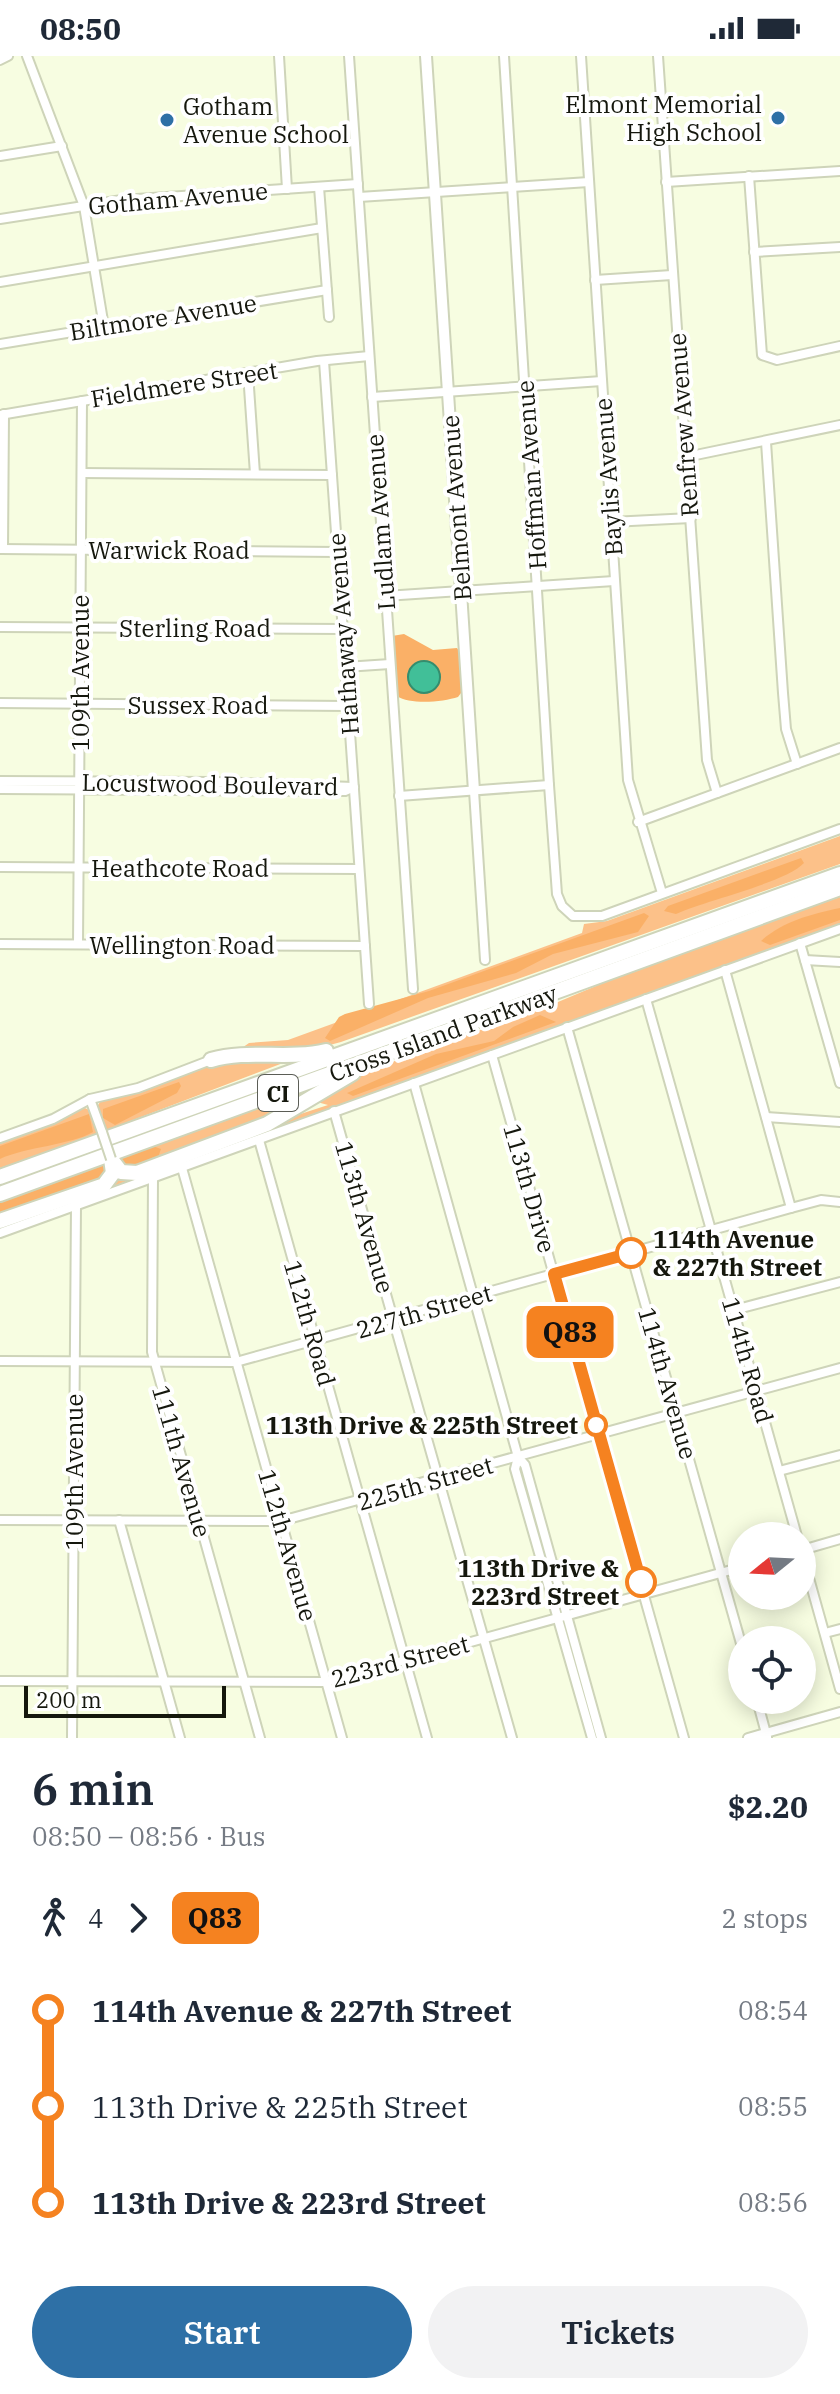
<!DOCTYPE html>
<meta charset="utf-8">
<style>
:root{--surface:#fff;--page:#f2f2f3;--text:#1f2937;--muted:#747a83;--accent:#2e70a6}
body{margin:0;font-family:"IBM Plex Serif",serif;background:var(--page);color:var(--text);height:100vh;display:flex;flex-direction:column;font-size:30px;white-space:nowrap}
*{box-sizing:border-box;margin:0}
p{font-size:26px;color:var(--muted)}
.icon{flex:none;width:44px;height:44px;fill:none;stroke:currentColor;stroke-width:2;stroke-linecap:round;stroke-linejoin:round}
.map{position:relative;height:1682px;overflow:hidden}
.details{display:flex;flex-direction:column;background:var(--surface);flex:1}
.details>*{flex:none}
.badge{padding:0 16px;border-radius:12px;font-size:28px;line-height:52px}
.needle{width:52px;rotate:252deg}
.buttons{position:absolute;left:728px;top:1466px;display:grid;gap:16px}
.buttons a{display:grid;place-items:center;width:88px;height:88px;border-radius:50%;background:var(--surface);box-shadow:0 4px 20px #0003;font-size:40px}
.scale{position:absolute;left:24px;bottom:20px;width:202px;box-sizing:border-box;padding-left:8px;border:4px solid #15170d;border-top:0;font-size:22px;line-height:28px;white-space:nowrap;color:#15170d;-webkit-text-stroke:6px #fff;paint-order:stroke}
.map>.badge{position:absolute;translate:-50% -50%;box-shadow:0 0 0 4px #fff}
.legs{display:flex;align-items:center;gap:12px;height:88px;padding:0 32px;font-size:26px}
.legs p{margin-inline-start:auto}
.head{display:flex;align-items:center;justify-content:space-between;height:136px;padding:0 32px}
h1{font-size:44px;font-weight:600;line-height:60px}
.primary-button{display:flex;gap:16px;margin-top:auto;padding:16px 32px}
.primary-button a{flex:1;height:92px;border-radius:48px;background:var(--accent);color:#fff;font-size:32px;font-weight:600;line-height:92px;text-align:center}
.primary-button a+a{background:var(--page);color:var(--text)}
ul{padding:0 32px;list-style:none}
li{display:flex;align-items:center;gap:28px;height:96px;font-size:30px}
li i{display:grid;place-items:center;width:12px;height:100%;margin:0 10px;background:currentColor}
li i::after{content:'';width:20px;height:20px;margin:-10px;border:6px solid;border-radius:50%;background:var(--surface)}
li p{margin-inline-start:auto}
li:first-child i{background:linear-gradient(#0000 50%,currentColor 0)}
li:last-child i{background:linear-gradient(currentColor 50%,#0000 0)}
.status{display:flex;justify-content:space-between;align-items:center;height:56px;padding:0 40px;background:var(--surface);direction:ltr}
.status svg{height:22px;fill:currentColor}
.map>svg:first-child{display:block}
.green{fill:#fcc189}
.forest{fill:#fab067}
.water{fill:#41bf98;stroke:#348d6e;stroke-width:2}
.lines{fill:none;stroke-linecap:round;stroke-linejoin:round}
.minor-casing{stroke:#ced4b9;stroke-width:12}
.tertiary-casing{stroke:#ced4b9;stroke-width:14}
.motorway-casing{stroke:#ced4b9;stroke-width:18}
.minor{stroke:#fff;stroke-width:8}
.tertiary{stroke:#fff;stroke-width:10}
.motorway{stroke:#fff;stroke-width:14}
.minor-bridge-casing{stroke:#ced4b9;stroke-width:12;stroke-linecap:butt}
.minor-bridge{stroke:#fff;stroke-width:8}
.line-1-casing{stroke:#fff;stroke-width:18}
.line-1{stroke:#f58220;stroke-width:12}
.poi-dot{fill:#2e70a6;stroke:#fff;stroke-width:3}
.stop-1-dot{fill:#fff;stroke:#f58220;stroke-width:4}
.labels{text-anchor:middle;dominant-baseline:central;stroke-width:8;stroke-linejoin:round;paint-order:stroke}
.shield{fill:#fff;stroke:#5b5d56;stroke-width:2}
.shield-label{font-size:22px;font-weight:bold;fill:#15170d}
.poi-label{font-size:24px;fill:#15170d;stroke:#fff;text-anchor:end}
.street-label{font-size:24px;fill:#15170d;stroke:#fff}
.stop-label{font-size:24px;font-weight:bold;fill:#15170d;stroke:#fff;text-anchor:end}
</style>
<div class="status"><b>08:50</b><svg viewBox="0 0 49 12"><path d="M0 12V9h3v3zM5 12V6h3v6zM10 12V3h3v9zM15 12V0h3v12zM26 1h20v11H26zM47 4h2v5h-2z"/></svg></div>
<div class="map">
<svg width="840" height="1682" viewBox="0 0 840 1682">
<rect width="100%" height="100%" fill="#f7fde1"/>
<g class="green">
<polygon points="840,780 840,808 341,986 311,994 239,994 249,987 288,984 582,877 584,868 607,865"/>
<polygon points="840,841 840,868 0,1171 117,1118 328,1049 317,1046 356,1019 558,946 648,908"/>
<polygon points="229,1003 291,1004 107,1074 97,1051 101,1044 130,1039"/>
<polygon points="328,1025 290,1053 157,1104 117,1101"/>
<polygon points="83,1051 89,1054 98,1079 0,1112 0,1087 57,1065"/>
</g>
<g class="forest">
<path d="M404 578 433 594 457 592 462 600 464 633 458 641C443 646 410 649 397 640L392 580Z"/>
<path d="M801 802 804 807C785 827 706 844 676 858L664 855 668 850Z"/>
<path d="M840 852V864L770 889 761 885C783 865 812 858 840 852Z"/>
<polygon points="644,857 649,860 638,876 553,898 516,917 428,942 330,985 325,982 339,961 345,958 429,935"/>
<polygon points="540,959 556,966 353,1040 347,1037 436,998 494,985 513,971"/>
<polygon points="179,1026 181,1030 177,1037 115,1069 103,1062 103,1053"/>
<path d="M89 1058 93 1076C71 1089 25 1091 0 1103V1090Z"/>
<path d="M150 1089 161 1093 157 1104C140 1110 131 1116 117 1101Z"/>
<polygon points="108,1105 103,1123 0,1158 0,1147"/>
</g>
<circle class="water" cx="424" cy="621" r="16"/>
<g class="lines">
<defs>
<g id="minor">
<polyline points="27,0 84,150 104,271"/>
<polyline points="279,0 287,133"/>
<polyline points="349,0 413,933"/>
<polyline points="504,0 549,729 557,838 562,850 573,860 602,860 840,773"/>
<polyline points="581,0 628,724 662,837"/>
<polyline points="658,0 707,704 717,737"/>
<polyline points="0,4 8,0"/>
<polyline points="0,100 62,90"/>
<polyline points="749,120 762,299 777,304 840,290"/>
<polyline points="666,126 840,115"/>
<polyline points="319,131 329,261"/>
<polyline points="359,141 589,126"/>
<polyline points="0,163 122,144 358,128"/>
<polyline points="754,196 840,191"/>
<polyline points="595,224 672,219"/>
<polyline points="0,226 322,172"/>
<polyline points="0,288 327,234"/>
<polyline points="324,305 369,948"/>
<polyline points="248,317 255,418"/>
<polyline points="372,341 602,325"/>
<polyline points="0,359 317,305 369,300"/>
<polyline points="766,386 783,637 786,673 797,708"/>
<polyline points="686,401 840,369"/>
<polyline points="82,417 332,419"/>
<polyline points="611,466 691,462"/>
<polyline points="0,493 337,496"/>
<polyline points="3,493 4,358"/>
<polyline points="385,540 614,525"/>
<polyline points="0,571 343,573"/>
<polyline points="345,611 390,608"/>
<polyline points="0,647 348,650"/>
<polyline points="0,725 217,726 353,731"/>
<polyline points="0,733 345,735 354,731"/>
<polyline points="474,735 485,904"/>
<polyline points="399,740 549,729"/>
<polyline points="638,766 840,692"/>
<polyline points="0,811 359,813"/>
<polyline points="800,887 840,1027"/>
<polyline points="0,888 365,890"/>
<polyline points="78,888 82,345"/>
<polyline points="805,904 840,906"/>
<polyline points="725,914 791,1152"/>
<polyline points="646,943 797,1480"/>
<polyline points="567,971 742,1591"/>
<polyline points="492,999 684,1682"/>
<polyline points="414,1027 518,1401"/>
<polyline points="90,1043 102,1076"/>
<polyline points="334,1055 512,1682"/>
<polyline points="766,1061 840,1066"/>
<polyline points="0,1082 53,1063 90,1043 138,1032 211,1004"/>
<polyline points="259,1084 427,1682"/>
<polyline points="182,1112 342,1682"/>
<polyline points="153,1122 152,1296 260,1682"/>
<polyline points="0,1177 840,873"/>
<polyline points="734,1254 840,1226"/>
<polyline points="0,1305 236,1306 791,1152 821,1144 840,1146"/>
<polyline points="779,1415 840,1399"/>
<polyline points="0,1464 281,1465 840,1312"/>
<polyline points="119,1464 180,1682"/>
<polyline points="802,1494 840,1483"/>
<polyline points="802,1497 840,1633"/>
<polyline points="825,1577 840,1573"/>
<polyline points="0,1625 326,1626 742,1511"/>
<polyline points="757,1644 767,1681"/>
<polyline points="72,1682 76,1149"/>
<polyline points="592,1682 515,1413 518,1401 525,1409 601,1682"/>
<polyline points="748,1682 840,1656"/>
</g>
<polyline id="tertiary" points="426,0 474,735"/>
<g id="motorway">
<path d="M211 1004C248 993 288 1004 326 995"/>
<polyline points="111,1103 121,1116 137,1117 267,1068 353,1017"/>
<polyline points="0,1121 840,818"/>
<polyline points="0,1138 840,832"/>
<polyline points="0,1165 104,1129 113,1117 111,1103"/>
</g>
</defs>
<use href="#minor" class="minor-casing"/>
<use href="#tertiary" class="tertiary-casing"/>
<use href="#motorway" class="motorway-casing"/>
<use href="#minor" class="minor"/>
<use href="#tertiary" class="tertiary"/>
<use href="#motorway" class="motorway"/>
<defs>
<polyline id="minor-bridge" points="102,1076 111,1103"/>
</defs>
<use href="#minor-bridge" class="minor-bridge-casing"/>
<use href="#minor-bridge" class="minor-bridge"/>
</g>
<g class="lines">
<defs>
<polyline id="line-1" points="631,1197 554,1218 641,1526"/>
</defs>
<use href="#line-1" class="line-1-casing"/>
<use href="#line-1" class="line-1"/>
</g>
<g class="poi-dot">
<circle cx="778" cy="62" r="8"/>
<circle cx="167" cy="64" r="8"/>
</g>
<g class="stop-1-dot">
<circle cx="631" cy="1197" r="14"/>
<circle cx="596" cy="1369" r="10"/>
<circle cx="641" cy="1526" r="14"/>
</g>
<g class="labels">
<rect class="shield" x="258" y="1019" width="40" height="36" rx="6"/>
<g class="shield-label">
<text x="278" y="1037">CI</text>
</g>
<g class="poi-label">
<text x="762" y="48">Elmont Memorial<tspan x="762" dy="28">High School</tspan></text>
<text x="183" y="50" text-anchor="start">Gotham<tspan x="183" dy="28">Avenue School</tspan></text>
</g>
<g class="street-label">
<text transform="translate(178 142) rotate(-5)">Gotham Avenue</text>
<text transform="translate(163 261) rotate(-9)">Biltmore Avenue</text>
<text transform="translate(184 328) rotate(-9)">Fieldmere Street</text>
<text transform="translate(683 369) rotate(-94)">Renfrew Avenue</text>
<text transform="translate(531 419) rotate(-94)">Hoffman Avenue</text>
<text transform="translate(608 421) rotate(-94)">Baylis Avenue</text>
<text transform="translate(456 452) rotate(-94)">Belmont Avenue</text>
<text transform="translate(380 466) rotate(-94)">Ludlam Avenue</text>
<text x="169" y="494">Warwick Road</text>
<text x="195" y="572">Sterling Road</text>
<text transform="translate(343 578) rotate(-94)">Hathaway Avenue</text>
<text transform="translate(80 617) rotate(-90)">109th Avenue</text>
<text x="198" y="649">Sussex Road</text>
<text transform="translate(210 728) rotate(1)">Locustwood Boulevard</text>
<text x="180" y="812">Heathcote Road</text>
<text x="182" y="889">Wellington Road</text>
<text transform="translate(443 977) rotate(-20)">Cross Island Parkway</text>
<text transform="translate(530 1132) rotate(74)">113th Drive</text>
<text transform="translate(365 1161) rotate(74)">113th Avenue</text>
<text transform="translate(424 1255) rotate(-16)">227th Street</text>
<text transform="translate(310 1267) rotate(74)">112th Road</text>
<text transform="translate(748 1304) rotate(74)">114th Road</text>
<text transform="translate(668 1327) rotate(74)">114th Avenue</text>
<text transform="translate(182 1405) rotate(74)">111th Avenue</text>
<text transform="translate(74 1416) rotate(-90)">109th Avenue</text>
<text transform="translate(425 1427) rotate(-16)">225th Street</text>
<text transform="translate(288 1489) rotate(74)">112th Avenue</text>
<text transform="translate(400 1605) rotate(-15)">223rd Street</text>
</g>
<g class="stop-label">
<text x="653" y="1183" text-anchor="start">114th Avenue<tspan x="653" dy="28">&amp; 227th Street</tspan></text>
<text x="578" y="1369">113th Drive &amp; 225th Street</text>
<text x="619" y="1512">113th Drive &amp;<tspan x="619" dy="28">223rd Street</tspan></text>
</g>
</g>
</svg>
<div class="buttons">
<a><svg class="needle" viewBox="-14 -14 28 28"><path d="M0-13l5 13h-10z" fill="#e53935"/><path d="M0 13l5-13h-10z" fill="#747a83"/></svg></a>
<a><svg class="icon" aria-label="locate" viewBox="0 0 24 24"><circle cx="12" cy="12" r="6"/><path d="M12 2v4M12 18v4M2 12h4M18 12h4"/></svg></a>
</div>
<div class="scale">200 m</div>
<b class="badge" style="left:570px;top:1276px;background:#f58220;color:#111">Q83</b>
</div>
<section class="details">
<div class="head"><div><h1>6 min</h1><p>08:50 – 08:56 · Bus</p></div><b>$2.20</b></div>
<div class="legs"><svg class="icon" aria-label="walk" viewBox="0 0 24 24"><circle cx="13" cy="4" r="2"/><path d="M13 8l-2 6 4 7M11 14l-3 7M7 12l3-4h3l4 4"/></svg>4<svg class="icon" aria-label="forward" viewBox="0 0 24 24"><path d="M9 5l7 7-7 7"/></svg><b class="badge" style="background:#f58220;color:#111">Q83</b><p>2 stops</p></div>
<ul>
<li><i style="color:#f58220"></i><b>114th Avenue &amp; 227th Street</b><p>08:54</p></li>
<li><i style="color:#f58220"></i><span>113th Drive &amp; 225th Street</span><p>08:55</p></li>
<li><i style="color:#f58220"></i><b>113th Drive &amp; 223rd Street</b><p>08:56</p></li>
</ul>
<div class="primary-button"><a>Start</a><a>Tickets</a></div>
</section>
